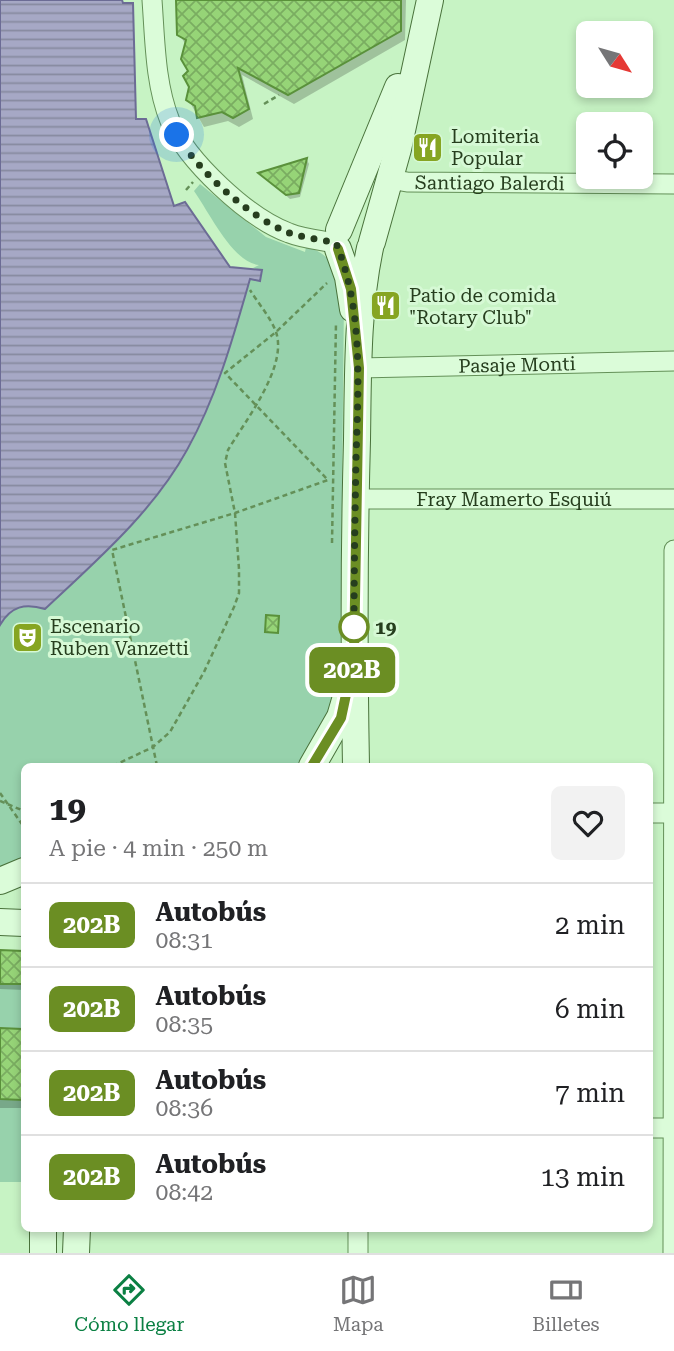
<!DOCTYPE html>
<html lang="es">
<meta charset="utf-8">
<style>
:root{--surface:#fff;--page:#f2f2f2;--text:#202124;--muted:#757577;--line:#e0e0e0;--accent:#0b8043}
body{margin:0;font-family:"Roboto Serif",serif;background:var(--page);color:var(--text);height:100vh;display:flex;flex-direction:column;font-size:26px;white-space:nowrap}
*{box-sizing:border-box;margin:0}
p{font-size:23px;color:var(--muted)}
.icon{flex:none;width:38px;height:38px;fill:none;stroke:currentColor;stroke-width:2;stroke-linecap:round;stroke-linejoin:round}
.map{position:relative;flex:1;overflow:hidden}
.details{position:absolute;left:21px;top:763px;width:632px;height:469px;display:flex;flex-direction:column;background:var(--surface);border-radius:10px;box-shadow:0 4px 10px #0003}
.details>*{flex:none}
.badge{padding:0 14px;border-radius:10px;font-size:24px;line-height:46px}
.needle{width:46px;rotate:127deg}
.buttons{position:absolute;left:576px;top:21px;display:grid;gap:14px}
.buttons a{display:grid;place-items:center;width:77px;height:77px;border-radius:10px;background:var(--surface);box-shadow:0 4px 10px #0003;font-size:35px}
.you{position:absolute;width:35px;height:35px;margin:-18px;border:5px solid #fff;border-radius:50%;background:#1a73e8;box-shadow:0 0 0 10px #1a73e833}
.map>.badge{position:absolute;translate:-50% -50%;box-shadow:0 0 0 4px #fff}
.round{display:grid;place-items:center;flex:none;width:74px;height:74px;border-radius:10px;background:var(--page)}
.overview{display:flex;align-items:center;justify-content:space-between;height:119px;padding:0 28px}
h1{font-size:33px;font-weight:700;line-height:52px}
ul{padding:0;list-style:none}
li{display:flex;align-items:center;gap:21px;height:84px;padding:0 28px;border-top:2px solid var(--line)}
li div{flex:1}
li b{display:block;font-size:26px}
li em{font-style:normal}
li .badge{min-width:77px;font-weight:700;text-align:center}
.menu{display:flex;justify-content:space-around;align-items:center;height:98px;border-top:2px solid var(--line);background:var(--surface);font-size:19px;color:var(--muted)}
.menu a{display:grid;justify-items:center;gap:4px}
.menu .on{color:var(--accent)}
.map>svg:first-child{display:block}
.park{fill:#97d2ac}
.water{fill:url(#water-rules);stroke:#6c6c95;stroke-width:2}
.shadow{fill:#0003}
.building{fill:url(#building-cross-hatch);stroke:#5a913b;stroke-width:2}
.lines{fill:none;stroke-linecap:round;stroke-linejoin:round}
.street-casing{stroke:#649058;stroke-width:21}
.secondary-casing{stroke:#49723b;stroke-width:28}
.path{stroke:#649058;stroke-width:2.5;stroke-dasharray:5 3.5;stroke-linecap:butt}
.street{stroke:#dbfcd9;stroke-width:19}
.secondary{stroke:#dbfcd9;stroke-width:26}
.line-casing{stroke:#fff;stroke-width:16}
.line{stroke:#6b8e23;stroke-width:10}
.walk{stroke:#263e1e;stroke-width:7;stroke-dasharray:0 12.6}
.stop-dot{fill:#fff;stroke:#6b8e23;stroke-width:3.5}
.labels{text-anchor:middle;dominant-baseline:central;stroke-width:6;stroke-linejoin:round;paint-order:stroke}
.poi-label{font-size:19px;fill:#263e1e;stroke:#d6f9d5;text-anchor:start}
.street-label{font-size:19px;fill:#263e1e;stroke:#d6f9d5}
.stop-label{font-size:19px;font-weight:bold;fill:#263e1e;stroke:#d6f9d5;text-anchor:start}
</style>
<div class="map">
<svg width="674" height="1253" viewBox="0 0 674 1253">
<defs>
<pattern id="water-rules" width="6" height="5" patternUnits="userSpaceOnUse" patternTransform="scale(1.75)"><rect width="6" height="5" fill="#a6a8c5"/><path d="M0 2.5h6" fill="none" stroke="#878a9f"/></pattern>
<pattern id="building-cross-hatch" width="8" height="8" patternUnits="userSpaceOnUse" patternTransform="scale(1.75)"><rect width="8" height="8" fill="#96d477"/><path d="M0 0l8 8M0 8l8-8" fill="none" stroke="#7aad61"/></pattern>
</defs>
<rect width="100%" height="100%" fill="#c7f3c4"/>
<g class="park">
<path d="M200 184 266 237 305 252 306 247C334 254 336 272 344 297L340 695 302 766H24V859L0 870V625C11 607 25 602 45 609 96 561 154 512 188 450 217 396 233 338 250 279L262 270 253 268 259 265C233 263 209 212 194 191Z"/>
<polygon points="0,984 22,984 21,1182 0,1182"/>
</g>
<path class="water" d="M0 0H122L123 3H133L136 119H146L174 206 185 202 230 267 262 270 260 281 250 279C233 338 217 396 187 450 153 512 96 561 45 609 25 603 11 606 0 625Z"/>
<g class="shadow">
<polygon points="177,0 406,0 405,40 294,104 242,75 253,119 239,127 228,121 204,127 188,99 190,71 186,45 179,34"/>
<polygon points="307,160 309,164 300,197 290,199 261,174"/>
<polygon points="0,952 22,952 24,958 24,990 0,989"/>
<polygon points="0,1030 21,1030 24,1037 24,1108 0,1108"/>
</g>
<g class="building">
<polygon points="176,0 401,0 401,31 288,95 238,68 249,109 233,118 222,112 197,118 195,106 186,100 189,87 183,76 188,71 181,59 186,40 177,35"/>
<polygon points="307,158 299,193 286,195 258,173"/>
<polygon points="266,615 279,616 278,633 265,632"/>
<polygon points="0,950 23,951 22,984 0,984"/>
<polygon points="0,1028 22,1029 22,1100 0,1099"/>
</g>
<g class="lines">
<defs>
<g id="street">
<path d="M152 0C155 40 155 84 170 121 187 161 248 218 289 233 304 239 320 240 336 243"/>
<path id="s1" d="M390 179 407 182 674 184"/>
<path id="s2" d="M359 368 674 361"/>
<path id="s3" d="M355 499H674"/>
<polyline points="649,813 674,813"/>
<polyline points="649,1128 674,1128"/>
<polyline points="358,1228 358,1253"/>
<polyline points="673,1253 674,550"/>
</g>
<g id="secondary">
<polyline points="339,230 398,87"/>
<polyline points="372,242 398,149 430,0"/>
<polyline points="338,249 348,277 353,309"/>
<polyline points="312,766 340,717 348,690"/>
<path d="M356 766C354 658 354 549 357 440 358 377 357 309 370 248"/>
<polyline points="0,881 24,871"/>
<polyline points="0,922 24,923"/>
<polyline points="43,1228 43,1253"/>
<polyline points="76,1253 77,1228"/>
</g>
</defs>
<use href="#street" class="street-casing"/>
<use href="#secondary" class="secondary-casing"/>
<g class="path">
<polyline points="264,104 279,95"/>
<polyline points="186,190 193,182"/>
<polyline points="332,543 336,322"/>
<path d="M113 766 153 747 170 732 204 672 234 607 239 593V569L235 513 225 463 228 450C245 421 288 367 276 332 271 318 258 303 250 290"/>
<polyline points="157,766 112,550 235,513 328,480 225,373 276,332 327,283"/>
<polyline points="0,793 24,827"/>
<polyline points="0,801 24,811"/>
</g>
<use href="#street" class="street"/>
<use href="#secondary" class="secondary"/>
</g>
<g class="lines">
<defs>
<polyline id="line" points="312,766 341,718 354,657 359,368 351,289 338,249"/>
</defs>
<use href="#line" class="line-casing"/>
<use href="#line" class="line"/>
<path class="walk" d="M177 135C198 171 248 216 287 232 303 238 320 239 336 243 364 311 358 387 356 460 355 517 354 574 354 631V627"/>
</g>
<defs>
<symbol id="restaurant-square" viewBox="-11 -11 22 22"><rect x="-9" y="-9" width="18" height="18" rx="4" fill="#86a522" stroke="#d6f9d5"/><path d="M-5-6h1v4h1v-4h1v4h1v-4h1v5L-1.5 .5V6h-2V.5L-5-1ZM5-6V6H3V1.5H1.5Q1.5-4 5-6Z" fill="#fff"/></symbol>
<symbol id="theatre-square" viewBox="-11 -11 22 22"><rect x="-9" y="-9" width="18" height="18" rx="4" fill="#86a522" stroke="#d6f9d5"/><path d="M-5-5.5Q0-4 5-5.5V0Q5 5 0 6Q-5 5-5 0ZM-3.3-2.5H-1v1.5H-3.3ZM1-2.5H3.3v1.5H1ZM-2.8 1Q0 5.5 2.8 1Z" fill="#fff"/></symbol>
</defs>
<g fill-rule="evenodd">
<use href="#restaurant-square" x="410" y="130" width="35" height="35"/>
<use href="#restaurant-square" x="368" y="288" width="35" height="35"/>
<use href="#theatre-square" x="10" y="620" width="35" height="35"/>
</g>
<circle class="stop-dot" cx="354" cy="627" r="14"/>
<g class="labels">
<g class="poi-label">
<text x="451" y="136">Lomiteria<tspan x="451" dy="22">Popular</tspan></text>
<text x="409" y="295">Patio de comida<tspan x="409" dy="22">"Rotary Club"</tspan></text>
<text x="50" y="626">Escenario<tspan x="50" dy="22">Ruben Vanzetti</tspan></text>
</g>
<g class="street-label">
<text stroke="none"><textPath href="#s1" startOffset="100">Santiago Balerdi</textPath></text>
<text stroke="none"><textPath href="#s2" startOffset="158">Pasaje Monti</textPath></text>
<text stroke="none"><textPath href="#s3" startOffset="159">Fray Mamerto Esquiú</textPath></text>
</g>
<g class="stop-label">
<text x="375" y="627">19</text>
</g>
</g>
</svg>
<div class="buttons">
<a><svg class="needle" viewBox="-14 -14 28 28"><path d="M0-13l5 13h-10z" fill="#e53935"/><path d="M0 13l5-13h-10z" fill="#757577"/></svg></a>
<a><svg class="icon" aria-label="locate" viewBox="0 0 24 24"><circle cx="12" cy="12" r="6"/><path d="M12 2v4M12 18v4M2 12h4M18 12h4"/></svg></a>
</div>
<div class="you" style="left:177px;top:135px"></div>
<b class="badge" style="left:352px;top:670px;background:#6b8e23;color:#fff">202B</b>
<section class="details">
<div class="overview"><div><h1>19</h1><p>A pie · 4 min · 250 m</p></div><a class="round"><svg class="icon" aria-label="heart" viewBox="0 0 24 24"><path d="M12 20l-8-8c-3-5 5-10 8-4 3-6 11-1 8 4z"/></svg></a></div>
<ul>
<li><span class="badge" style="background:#6b8e23;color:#fff">202B</span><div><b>Autobús</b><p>08:31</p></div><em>2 min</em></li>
<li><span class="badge" style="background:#6b8e23;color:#fff">202B</span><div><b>Autobús</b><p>08:35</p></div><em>6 min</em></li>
<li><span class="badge" style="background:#6b8e23;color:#fff">202B</span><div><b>Autobús</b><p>08:36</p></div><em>7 min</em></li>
<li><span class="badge" style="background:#6b8e23;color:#fff">202B</span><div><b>Autobús</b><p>08:42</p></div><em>13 min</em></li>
</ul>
</section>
</div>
<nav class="menu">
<a class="on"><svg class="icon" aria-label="directions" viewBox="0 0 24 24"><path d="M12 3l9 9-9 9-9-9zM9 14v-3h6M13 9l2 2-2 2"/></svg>Cómo llegar</a>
<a><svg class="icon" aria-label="map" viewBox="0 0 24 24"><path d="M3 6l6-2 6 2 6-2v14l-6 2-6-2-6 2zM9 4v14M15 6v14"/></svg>Mapa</a>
<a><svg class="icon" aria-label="tickets" viewBox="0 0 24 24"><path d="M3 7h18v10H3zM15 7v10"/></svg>Billetes</a>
</nav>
